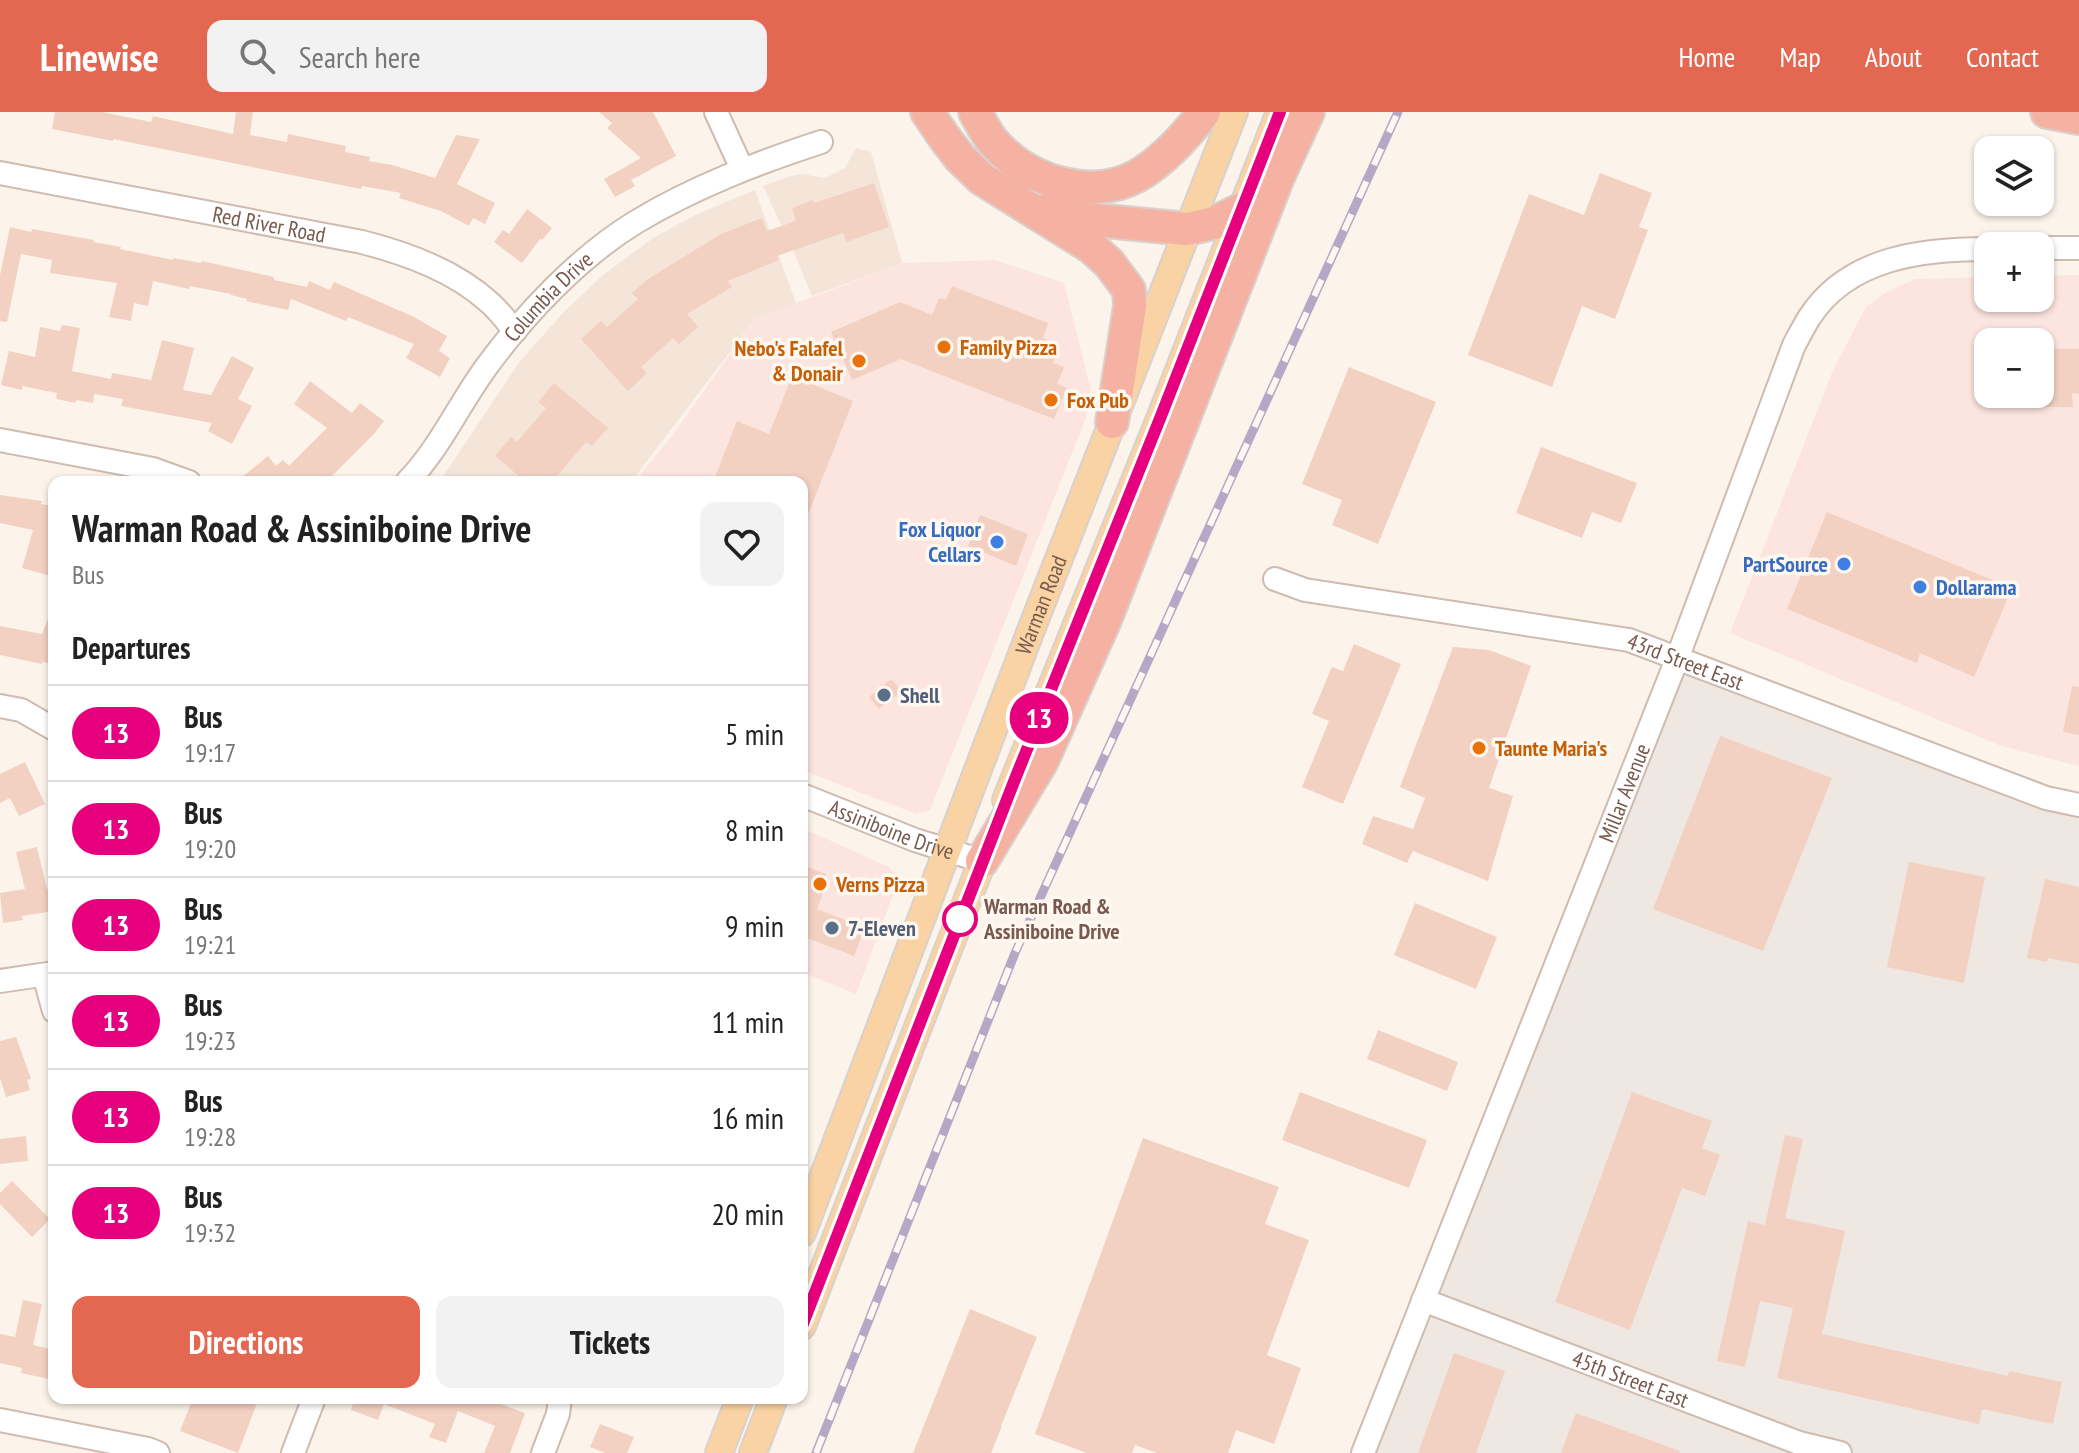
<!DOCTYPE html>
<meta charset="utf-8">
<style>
:root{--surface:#fff;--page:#f2f2f2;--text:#222;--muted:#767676;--line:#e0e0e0;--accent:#e46851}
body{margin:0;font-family:"PT Sans Narrow",sans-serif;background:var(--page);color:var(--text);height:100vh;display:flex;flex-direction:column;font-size:30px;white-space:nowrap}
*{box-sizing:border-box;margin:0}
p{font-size:26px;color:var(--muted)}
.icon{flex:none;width:44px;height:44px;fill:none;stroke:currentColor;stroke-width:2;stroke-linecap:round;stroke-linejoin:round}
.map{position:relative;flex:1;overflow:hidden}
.side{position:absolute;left:48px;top:364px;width:760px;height:928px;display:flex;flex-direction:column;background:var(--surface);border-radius:16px;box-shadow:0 2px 6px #0004}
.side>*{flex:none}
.badge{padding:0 16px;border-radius:26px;font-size:28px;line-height:52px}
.controls{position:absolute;left:1974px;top:24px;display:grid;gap:16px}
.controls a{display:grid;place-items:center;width:80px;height:80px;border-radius:16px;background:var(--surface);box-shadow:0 2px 6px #0004;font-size:40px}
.map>.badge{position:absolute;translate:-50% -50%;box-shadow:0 0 0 4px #fff}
h2{padding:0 24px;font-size:30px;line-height:72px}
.round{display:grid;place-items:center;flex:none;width:84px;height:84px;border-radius:16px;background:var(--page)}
.head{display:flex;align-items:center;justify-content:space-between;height:136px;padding:0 24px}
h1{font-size:38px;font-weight:600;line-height:60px}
.primary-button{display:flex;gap:16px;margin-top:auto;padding:16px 24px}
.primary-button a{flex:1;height:92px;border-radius:16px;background:var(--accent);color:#fff;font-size:32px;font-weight:600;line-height:92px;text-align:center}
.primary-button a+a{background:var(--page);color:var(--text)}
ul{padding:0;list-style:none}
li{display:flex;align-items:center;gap:24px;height:96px;padding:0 24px;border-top:2px solid var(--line)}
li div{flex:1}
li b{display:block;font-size:30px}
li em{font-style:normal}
li .badge{min-width:88px;font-weight:700;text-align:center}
header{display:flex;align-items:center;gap:48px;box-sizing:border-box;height:112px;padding:0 40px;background:var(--accent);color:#fff}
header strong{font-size:38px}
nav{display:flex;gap:44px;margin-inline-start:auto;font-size:28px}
.search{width:560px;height:72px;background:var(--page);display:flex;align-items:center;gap:20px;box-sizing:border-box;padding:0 28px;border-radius:16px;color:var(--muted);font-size:30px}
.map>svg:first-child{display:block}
.residential{fill:#f4e5d8}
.commercial{fill:#fce5de;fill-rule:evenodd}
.industrial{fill:#eee7e2}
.building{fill:#f2d1c2}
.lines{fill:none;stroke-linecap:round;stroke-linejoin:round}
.minor-casing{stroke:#cfbbaf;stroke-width:26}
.major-casing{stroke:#d9d1cd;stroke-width:30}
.highway-casing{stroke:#d9d1cd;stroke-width:36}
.minor{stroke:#fff;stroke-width:22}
.major{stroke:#f9d3a4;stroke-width:26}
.highway{stroke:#f5b2a2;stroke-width:32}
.rail-casing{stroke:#b6a7c7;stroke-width:9}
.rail{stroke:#fff8f1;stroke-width:6;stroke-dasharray:18;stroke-linecap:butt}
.line-casing{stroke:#fff;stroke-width:18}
.line{stroke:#e6007e;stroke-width:12}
.food-dot{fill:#e8710a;stroke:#fff8f1;stroke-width:3}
.shop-dot{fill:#3f7fe0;stroke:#fff8f1;stroke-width:3}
.service-dot{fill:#5c6f8a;stroke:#fff8f1;stroke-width:3}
.stop-dot{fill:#fff;stroke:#e6007e;stroke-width:4}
.labels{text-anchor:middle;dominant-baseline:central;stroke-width:7;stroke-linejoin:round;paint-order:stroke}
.street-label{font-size:22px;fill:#78594d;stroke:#fff8f1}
.food-label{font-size:22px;font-weight:bold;fill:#c56008;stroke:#fff8f1;text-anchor:start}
.shop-label{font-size:22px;font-weight:bold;fill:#366cbe;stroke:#fff8f1;text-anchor:end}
.service-label{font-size:22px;font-weight:bold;fill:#4e5e75;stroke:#fff8f1;text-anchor:start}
.stop-label{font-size:22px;font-weight:bold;fill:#78594d;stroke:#fff8f1;text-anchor:start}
</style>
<header>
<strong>Linewise</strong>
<div class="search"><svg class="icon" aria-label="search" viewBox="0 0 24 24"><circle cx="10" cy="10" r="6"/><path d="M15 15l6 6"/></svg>Search here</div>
<nav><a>Home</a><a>Map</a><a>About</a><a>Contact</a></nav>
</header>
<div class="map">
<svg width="2079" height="1341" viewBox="0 0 2079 1341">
<rect width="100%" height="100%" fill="#fcf4ea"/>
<g class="residential">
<polygon points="856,36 871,40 902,151 812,184 793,138 763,74 787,65 802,62 825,66 845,56"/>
<polygon points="755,78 796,191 755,207 631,370 438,370 446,360 520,249 563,201 602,164 653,126 695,103"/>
</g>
<g class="commercial">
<polygon points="995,148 1064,171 1091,278 1087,303 930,698 916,702 802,658 802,370 634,370 671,325 755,207 902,151"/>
<path d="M2079 163V654L2001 634 1730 521 1833 258 1866 195 1885 181 1915 167 1988 165V186H2040V164ZM1988 230H2040V282H1988Z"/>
<polygon points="802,716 889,755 899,767 856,882 802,860"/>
</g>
<polygon class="industrial" points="1677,547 2079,691 2079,1341 1363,1341"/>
<g class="building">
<polygon points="55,0 102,0 151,10 153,4 233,22 236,0 253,0 250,23 287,30 288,22 346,34 345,40 370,45 369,49 392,53 435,66 456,23 480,27 457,72 495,91 485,112 473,106 469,114 441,99 399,86 401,81 362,74 361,77 326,70 113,27 113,29 52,17"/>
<polygon points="599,0 653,0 676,44 631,68 635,74 615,85 604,67 641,46 607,16 612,11"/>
<polygon points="1600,61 1652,81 1639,115 1648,118 1615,207 1582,194 1552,275 1468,243 1529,82 1584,103"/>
<polygon points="874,71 889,115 846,130 843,121 777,144 779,148 728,169 732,175 687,202 698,215 679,232 673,226 641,255 647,261 628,279 581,227 601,209 607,215 638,187 632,181 648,167 721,122 762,106 767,119 796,109 792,96 813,88 814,91"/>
<polygon points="527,97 552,116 542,128 540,127 522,151 494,130 503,118 509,122"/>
<polygon points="10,115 31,120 32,117 94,128 93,130 121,135 120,137 173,148 173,146 201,151 202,149 274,165 274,168 307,175 309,169 330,178 334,170 412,204 447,224 439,239 450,246 440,265 406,246 414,232 348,205 346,209 291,187 288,198 246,189 247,187 231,183 231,182 190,174 189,177 153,169 148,194 134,191 131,209 109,205 117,171 50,161 52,148 21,142 7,210 0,209 0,163"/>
<polygon points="952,174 1048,211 1043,226 1060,233 1053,251 1064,255 1057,272 1067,276 1054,307 901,247 852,268 831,220 900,190 932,203 939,186 946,188"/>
<polygon points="62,213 80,216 72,259 111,267 112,261 151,268 162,228 194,236 183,278 211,283 232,244 254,256 238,287 252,294 232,332 208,319 212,311 121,294 123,287 94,282 93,291 76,288 76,291 56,287 57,281 22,274 22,278 1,273 9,239 35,245 40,215 60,219"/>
<polygon points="2040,237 2079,237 2079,282 2072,281 2073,295 2040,295"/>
<polygon points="1349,255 1436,290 1378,432 1332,413 1342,388 1302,372"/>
<polygon points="792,264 853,289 803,415 802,370 713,370 737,309 769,322"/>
<polygon points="310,269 352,301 360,291 384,309 373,323 326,370 236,370 268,344 276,354 283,348 289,354 327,316 294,292"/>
<polygon points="554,271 608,316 592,334 586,330 552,370 526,370 495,344 511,325 517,330 546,296 538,290"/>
<polygon points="1541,335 1637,371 1621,411 1592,400 1582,426 1516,401"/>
<polygon points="0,383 42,389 41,392 54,394 54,418 51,432 54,433 54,465 22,456 33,418 0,411"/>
<polygon points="1827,400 2012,476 1974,565 1920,541 1917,551 1787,497"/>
<polygon points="980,403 1028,422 1016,454 968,434"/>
<polygon points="53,494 54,552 42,550 42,552 0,543 0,514 42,522"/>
<polygon points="1354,532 1401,552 1343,692 1302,675 1329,609 1312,602 1332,555 1343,559"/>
<polygon points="1453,535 1489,538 1531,554 1489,676 1513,684 1488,769 1413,739 1407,751 1362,732 1373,704 1413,717 1425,686 1400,675"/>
<polygon points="891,567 902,579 879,597 869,585"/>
<polygon points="2072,574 2079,575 2079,623 2063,620"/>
<polygon points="1720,624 1832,666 1763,839 1653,797"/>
<polygon points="25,650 45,692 19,704 10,686 0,691 0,662"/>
<polygon points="37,735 47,777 54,774 54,799 22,804 23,808 3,811 0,781 25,777 16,740"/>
<polygon points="1909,750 1985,765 1964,871 1887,855"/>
<polygon points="802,753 826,762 825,765 828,768 817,797 865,816 854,844 805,825 802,831"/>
<polygon points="2045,767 2079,775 2079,852 2048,846 2047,850 2027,846"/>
<polygon points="1415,791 1497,825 1476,877 1394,843"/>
<polygon points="1378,918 1458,950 1447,979 1367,947"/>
<polygon points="16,925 31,967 27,968 30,978 6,985 0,966 0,929"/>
<polygon points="1300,980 1427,1028 1409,1076 1282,1028"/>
<polygon points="1632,980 1712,1009 1702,1036 1720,1043 1705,1084 1682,1076 1630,1218 1555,1190"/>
<polygon points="1785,1023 1803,1027 1785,1106 1845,1119 1822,1222 2008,1264 2009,1259 2062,1270 2053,1312 1982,1297 1979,1312 1777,1266 1793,1196 1760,1189 1745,1255 1717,1249 1748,1109 1765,1113"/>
<polygon points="26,1024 28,1049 0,1052 0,1027"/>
<polygon points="1143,1026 1279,1075 1265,1112 1309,1128 1267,1243 1301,1256 1274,1332 1236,1318 1228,1341 1157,1341 1135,1333 1132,1341 1087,1341 1035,1322"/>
<polygon points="12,1069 50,1107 32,1125 0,1092 0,1081"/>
<polygon points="23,1188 42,1192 33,1233 54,1238 54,1268 21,1261 22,1256 0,1251 0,1222 15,1225"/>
<polygon points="970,1197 1037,1225 1001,1314 1002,1314 991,1341 913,1341"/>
<polygon points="1454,1241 1505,1259 1476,1341 1418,1341"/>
<polygon points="193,1286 259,1286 238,1341 180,1319"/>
<polygon points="355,1286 484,1286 525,1301 510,1341 484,1341 495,1314 458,1299 446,1331 429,1325 435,1312 384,1292 378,1308 351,1298"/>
<polygon points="1576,1301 1680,1339 1679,1341 1561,1341"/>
<polygon points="600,1312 634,1325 627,1341 605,1341 590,1335"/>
</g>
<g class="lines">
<defs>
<g id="minor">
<polyline points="716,0 742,57"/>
<path id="s1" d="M0 61 362 130C408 142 455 159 490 191 500 200 507 210 515 219"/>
<polyline points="2040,136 2079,136"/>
<polyline points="0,328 153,357 189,370"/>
<path id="s2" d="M407 370C440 336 459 292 487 254 525 202 580 144 636 110 694 75 757 51 821 30"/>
<path id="s3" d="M1275 467 1305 478 1629 528 2046 686 2079 693"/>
<polyline points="0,594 21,598 54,617"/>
<path id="s4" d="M802 683 915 728 982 749"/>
<polyline points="44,863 54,899"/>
<polyline points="0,869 54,861"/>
<path id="s5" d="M1423 1188 1799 1331 1840 1341"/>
<polyline points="0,1308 148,1337 158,1341"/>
<polyline points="293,1341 314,1286"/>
<polyline points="543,1341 558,1302 560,1286"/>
<path id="s6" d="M1363 1341 1677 547 1794 233C1799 224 1804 214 1809 206 1848 145 1923 137 1988 137"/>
</g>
<g id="major">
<polyline points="1006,688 1161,304 1280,0"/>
<path id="s7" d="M802 1121 1031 518 1234 0"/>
<polyline points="802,1214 989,732"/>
<polyline points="719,1341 740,1286"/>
<polyline points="753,1341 774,1286"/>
</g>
<g id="highway">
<polyline points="927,0 944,25 960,46 982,67 1091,135 1109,151 1129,178 1130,194 1112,310"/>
<path d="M975 0C980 9 985 19 991 27 1023 68 1089 90 1137 64 1163 49 1186 24 1204 0"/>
<polyline points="2047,0 2079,6"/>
<polyline points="1047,98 1085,107 1187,117 1214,111 1244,96"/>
<polyline points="982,749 1042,649 1105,508 1278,65 1308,0"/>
</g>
</defs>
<use href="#minor" class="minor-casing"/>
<use href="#major" class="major-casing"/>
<use href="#highway" class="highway-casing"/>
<use href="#minor" class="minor"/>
<use href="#major" class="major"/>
<use href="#highway" class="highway"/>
<defs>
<polyline id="rail" points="816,1341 1015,841 1398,0"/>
</defs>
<use href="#rail" class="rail-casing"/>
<use href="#rail" class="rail"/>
</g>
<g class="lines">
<defs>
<polyline id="line" points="802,1214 1015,667 1161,304 1280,0"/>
</defs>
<use href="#line" class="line-casing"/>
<use href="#line" class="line"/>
</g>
<g class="food-dot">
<circle cx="944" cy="235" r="8"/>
<circle cx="859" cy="249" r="8"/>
<circle cx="1051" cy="288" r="8"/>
<circle cx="1479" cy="636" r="8"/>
<circle cx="820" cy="772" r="8"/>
</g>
<g class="shop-dot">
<circle cx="997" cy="430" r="8"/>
<circle cx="1844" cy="452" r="8"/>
<circle cx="1920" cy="475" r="8"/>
</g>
<g class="service-dot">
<circle cx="884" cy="583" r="8"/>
<circle cx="832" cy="816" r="8"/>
</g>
<circle class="stop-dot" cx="960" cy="807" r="16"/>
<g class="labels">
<g class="street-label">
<text stroke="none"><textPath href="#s1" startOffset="274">Red River Road</textPath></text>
<text stroke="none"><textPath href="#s2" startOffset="234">Columbia Drive</textPath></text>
<text stroke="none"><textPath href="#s7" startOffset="672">Warman Road</textPath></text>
<text stroke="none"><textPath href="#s3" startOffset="420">43rd Street East</textPath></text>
<text stroke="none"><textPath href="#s6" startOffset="710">Millar Avenue</textPath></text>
<text stroke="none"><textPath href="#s4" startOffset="96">Assiniboine Drive</textPath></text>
<text stroke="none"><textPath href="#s5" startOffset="222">45th Street East</textPath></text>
</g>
<g class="food-label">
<text x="960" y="235">Family Pizza</text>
<text x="843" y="236" text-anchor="end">Nebo's Falafel<tspan x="843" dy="25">&amp; Donair</tspan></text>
<text x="1067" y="288">Fox Pub</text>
<text x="1495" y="636">Taunte Maria's</text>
<text x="836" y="772">Verns Pizza</text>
</g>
<g class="shop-label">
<text x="981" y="417">Fox Liquor<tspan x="981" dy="25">Cellars</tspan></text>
<text x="1828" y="452">PartSource</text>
<text x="1936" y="475" text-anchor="start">Dollarama</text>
</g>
<g class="service-label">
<text x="900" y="583">Shell</text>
<text x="848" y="816">7-Eleven</text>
</g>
<g class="stop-label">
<text x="984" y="794">Warman Road &amp;<tspan x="984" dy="25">Assiniboine Drive</tspan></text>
</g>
</g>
</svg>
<div class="controls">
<a><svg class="icon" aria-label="layers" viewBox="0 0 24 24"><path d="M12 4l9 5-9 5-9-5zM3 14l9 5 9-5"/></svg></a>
<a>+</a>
<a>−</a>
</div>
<b class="badge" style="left:1039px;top:606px;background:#e6007e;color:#fff">13</b>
<section class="side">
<div class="head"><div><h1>Warman Road &amp; Assiniboine Drive</h1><p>Bus</p></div><a class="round"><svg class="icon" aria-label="heart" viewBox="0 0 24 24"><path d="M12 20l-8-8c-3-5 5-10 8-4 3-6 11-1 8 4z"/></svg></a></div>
<h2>Departures</h2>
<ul>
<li><span class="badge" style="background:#e6007e;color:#fff">13</span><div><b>Bus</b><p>19:17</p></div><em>5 min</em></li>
<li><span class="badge" style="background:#e6007e;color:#fff">13</span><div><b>Bus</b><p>19:20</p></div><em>8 min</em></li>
<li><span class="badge" style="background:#e6007e;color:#fff">13</span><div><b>Bus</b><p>19:21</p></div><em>9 min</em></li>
<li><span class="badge" style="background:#e6007e;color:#fff">13</span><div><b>Bus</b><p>19:23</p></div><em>11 min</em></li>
<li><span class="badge" style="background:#e6007e;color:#fff">13</span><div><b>Bus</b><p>19:28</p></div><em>16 min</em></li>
<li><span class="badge" style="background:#e6007e;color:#fff">13</span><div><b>Bus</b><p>19:32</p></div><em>20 min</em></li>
</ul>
<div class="primary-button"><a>Directions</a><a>Tickets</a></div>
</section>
</div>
